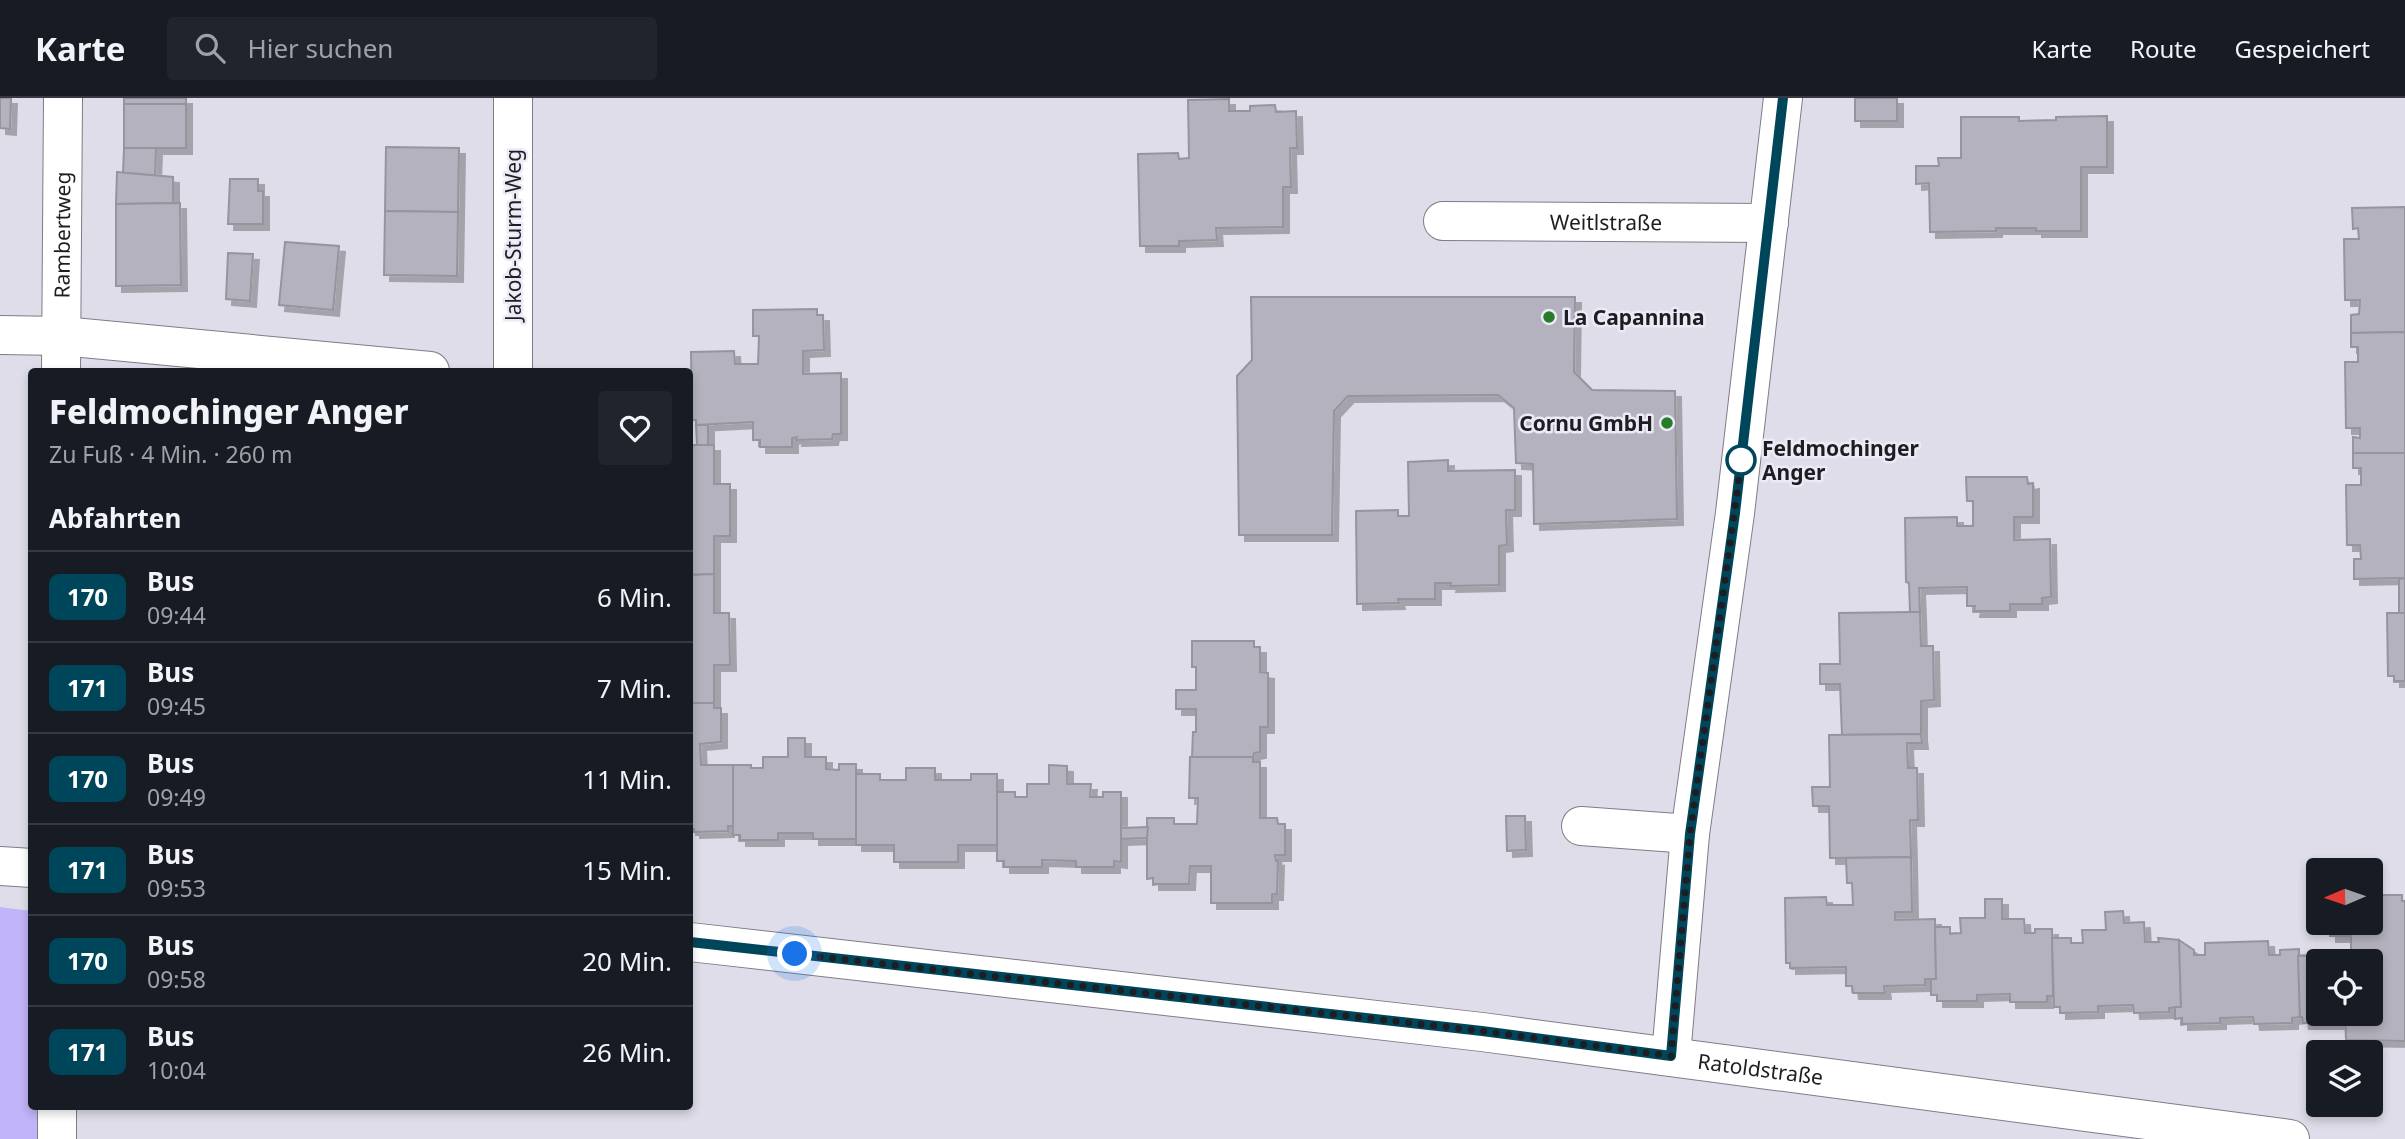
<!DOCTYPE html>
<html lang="de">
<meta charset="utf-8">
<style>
:root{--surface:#171b24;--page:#20242c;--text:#f1f3f6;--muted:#9ea1a6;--line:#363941}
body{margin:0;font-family:"Noto Sans",sans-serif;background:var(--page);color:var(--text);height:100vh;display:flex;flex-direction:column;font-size:26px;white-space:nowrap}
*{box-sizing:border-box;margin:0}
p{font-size:23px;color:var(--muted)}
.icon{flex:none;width:38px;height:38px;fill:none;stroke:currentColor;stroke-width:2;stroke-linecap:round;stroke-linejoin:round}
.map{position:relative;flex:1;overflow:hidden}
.panel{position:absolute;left:28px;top:270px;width:665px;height:742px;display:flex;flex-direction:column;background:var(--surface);border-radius:7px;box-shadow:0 4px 10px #0003}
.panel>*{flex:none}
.badge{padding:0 14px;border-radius:10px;font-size:24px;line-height:46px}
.needle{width:46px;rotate:268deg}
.buttons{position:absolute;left:2306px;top:760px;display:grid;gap:14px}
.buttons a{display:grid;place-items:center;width:77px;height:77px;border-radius:7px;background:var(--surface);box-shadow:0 4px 10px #0003;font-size:35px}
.you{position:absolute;width:35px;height:35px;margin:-18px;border:5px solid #fff;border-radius:50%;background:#1a73e8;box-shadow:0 0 0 10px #1a73e833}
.map>.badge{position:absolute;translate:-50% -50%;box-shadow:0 0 0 4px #fff}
h2{padding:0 21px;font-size:26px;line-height:63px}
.round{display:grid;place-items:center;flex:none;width:74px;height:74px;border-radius:7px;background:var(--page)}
.summary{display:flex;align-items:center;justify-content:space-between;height:119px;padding:0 21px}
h1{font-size:33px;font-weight:800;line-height:52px}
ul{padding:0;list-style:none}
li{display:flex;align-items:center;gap:21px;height:91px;padding:0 21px;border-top:2px solid var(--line)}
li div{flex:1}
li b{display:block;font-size:26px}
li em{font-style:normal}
li .badge{min-width:77px;font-weight:700;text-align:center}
header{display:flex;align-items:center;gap:42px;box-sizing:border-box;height:98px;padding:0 35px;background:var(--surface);border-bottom:2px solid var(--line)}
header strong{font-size:33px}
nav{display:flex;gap:38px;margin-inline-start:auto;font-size:24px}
.search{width:490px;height:63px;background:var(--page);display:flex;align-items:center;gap:18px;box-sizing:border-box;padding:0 24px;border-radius:7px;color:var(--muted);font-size:26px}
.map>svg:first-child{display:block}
.green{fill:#c2b4f8}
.building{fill:#b4b2be;stroke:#96949f;stroke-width:2;filter:url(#shadow)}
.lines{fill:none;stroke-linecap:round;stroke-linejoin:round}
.minor-casing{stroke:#7e7c87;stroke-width:40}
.minor{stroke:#fff;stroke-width:38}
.line-casing{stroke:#fff;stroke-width:16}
.line{stroke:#00465a;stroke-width:10}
.walk{stroke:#1e1d22;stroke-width:7;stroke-dasharray:0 12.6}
.poi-dot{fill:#277c29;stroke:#eceaf6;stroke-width:2.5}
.stop-dot{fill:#fff;stroke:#00465a;stroke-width:3.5}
.labels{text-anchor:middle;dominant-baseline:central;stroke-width:5;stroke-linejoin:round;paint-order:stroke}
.street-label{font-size:21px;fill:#1e1d22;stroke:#eceaf6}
.poi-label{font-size:21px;font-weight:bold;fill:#1e1d22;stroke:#eceaf6;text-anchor:start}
.stop-label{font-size:21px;font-weight:bold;fill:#1e1d22;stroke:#eceaf6;text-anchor:start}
</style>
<header>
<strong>Karte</strong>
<div class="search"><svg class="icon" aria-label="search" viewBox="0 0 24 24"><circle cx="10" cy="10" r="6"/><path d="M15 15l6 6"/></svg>Hier suchen</div>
<nav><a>Karte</a><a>Route</a><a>Gespeichert</a></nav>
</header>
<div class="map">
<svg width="2405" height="1041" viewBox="0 0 2405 1041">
<defs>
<filter id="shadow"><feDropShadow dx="6" dy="6" stdDeviation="0" flood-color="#0004"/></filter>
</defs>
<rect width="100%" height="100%" fill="#dfdde9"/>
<polygon class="green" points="0,809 31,813 32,1008 37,1008 37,1041 0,1041"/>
<g class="building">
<polygon points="0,0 11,0 10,31 0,30"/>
<rect x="124" y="0" width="62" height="6"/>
<rect x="1855" y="0" width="42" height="23"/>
<polygon points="1229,1 1229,13 1250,13 1250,8 1275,7 1276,14 1296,13 1297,50 1290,50 1291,89 1283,89 1283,129 1216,130 1217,142 1179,143 1179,148 1140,148 1138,56 1178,55 1179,61 1189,60 1188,2"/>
<rect x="124" y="6" width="62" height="44"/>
<polygon points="2107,18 2107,69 2081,69 2081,133 2036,133 2036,130 1996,130 1996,133 1930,134 1929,85 1916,86 1916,68 1939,68 1938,60 1961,60 1961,19 2019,19 2019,23 2056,22 2056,19"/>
<polygon points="386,49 459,50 458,114 385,113"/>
<polygon points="124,50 156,50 155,78 123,75"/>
<polygon points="117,74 173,79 173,105 116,106"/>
<polygon points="230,81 258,81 258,93 263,93 263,126 228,126"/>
<polygon points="180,105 181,187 116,188 116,106"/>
<polygon points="2405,109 2405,234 2351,235 2351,217 2359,216 2360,202 2345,202 2344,141 2359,141 2358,130 2353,131 2352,110"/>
<polygon points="385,113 458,114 457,178 384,177"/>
<polygon points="285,144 339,148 333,212 279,207"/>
<polygon points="228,155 253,156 250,203 226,201"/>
<polygon points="1251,199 1575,199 1574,274 1592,292 1675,293 1677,421 1534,426 1533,366 1516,365 1514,310 1498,297 1348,298 1334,313 1332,437 1239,437 1237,278 1252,262"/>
<polygon points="817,211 817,217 823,217 824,252 803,253 803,276 841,275 841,336 833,336 832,341 796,342 797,339 792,340 792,349 760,349 760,342 753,342 753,324 696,327 696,322 692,322 691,254 734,253 735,266 758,266 759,238 753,238 753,212"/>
<polygon points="2405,234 2405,355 2353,355 2353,339 2360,340 2360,330 2346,330 2345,264 2358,264 2358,249 2351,249 2351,235"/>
<polygon points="696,327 708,327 708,347 697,347"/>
<polygon points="690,347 714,347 714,386 730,386 730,438 714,438 714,476 690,477"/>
<polygon points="2353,355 2405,355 2405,480 2354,481 2354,461 2361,461 2360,447 2347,447 2346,387 2361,387 2361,370 2353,370"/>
<polygon points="1448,362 1448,373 1515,372 1515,412 1506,412 1507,447 1499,448 1499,487 1450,488 1451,485 1435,485 1435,501 1398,501 1399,505 1357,506 1356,413 1398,412 1398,418 1409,418 1408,364"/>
<polygon points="1966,379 2027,379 2028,386 2033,385 2033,419 2014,419 2014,442 2050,441 2051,499 2042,500 2042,506 2010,506 2010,513 1974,513 1975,508 1967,508 1967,489 1919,490 1920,514 1910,514 1909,485 1906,484 1905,420 1957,419 1957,428 1973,428 1973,403 1967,403"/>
<polygon points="714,476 714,515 729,515 730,567 714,567 714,605 690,605 690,477"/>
<polygon points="2405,480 2405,515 2399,515 2399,481"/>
<polygon points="1910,514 1920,514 1921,548 1933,548 1934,602 1921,603 1921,636 1842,637 1840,586 1820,586 1820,566 1840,566 1839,515"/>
<polygon points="2387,515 2405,515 2405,583 2394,583 2394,578 2388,578"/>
<polygon points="1192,543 1254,543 1254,549 1260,549 1260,574 1268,575 1268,629 1260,629 1260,654 1254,655 1253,659 1192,659 1193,634 1196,634 1196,611 1176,611 1176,592 1196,592 1196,569 1192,569"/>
<polygon points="690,605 714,605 714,610 721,610 721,644 700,646 701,667 733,667 733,728 728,728 728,733 694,734 694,731 690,731"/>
<polygon points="1921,636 1922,645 1907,645 1908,670 1917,670 1918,722 1910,722 1911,759 1830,760 1829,708 1813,708 1812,689 1830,689 1829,637"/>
<polygon points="788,640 805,640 805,659 826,659 826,671 839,672 839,666 856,666 856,741 813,741 813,735 778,735 778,742 740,742 740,737 733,737 733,667 751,667 751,670 763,670 763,659 788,659"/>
<polygon points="1190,659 1253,659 1253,664 1260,664 1260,720 1277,720 1278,726 1285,726 1285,757 1275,757 1276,763 1278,762 1277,796 1272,796 1272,805 1211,805 1211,768 1190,768 1189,786 1153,786 1153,780 1147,781 1147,720 1174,720 1174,726 1197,726 1198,700 1189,700"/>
<polygon points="1049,667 1067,668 1067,686 1091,686 1090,699 1103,699 1103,694 1121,694 1121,764 1114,763 1114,769 1076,769 1076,763 1042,762 1042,769 1004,769 1004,763 997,763 997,694 1015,694 1015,699 1027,699 1027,686 1049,686"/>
<polygon points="906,670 935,670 935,682 971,682 971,676 997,676 997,747 958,747 958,764 894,764 894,747 856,747 856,676 880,676 880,682 906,682"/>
<polygon points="1506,718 1525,718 1526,752 1507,753"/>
<polygon points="1148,729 1147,740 1121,741 1121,730"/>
<polygon points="1911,759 1912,814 1895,814 1895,822 1935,821 1936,881 1925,881 1925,887 1884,888 1885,895 1853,895 1852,888 1846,888 1846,869 1790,870 1790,865 1786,865 1785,800 1826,799 1827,807 1853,807 1852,785 1847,785 1846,760"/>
<polygon points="2371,797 2402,797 2402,803 2405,803 2405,943 2346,942 2345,915 2371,915 2371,863 2351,863 2351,838 2330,838 2330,824 2371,824"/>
<polygon points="1985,801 2002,801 2002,821 2024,821 2025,835 2035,835 2035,831 2052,831 2053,898 2047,898 2047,904 2010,904 2010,896 1977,897 1977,903 1937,903 1937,897 1931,897 1931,881 1936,881 1935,829 1950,829 1950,836 1961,835 1960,820 1985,820"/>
<polygon points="2123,813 2124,825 2144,824 2145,844 2159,844 2158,840 2179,842 2181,909 2169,910 2169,914 2134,915 2133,907 2098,908 2098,914 2060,915 2060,909 2054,909 2052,840 2071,840 2071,845 2083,845 2082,832 2106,832 2105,814"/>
<polygon points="2179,842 2194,852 2194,857 2205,857 2205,845 2268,843 2269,857 2280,857 2280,852 2299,851 2300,919 2292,920 2292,925 2254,926 2253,919 2220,920 2220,925 2182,926 2182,920 2175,921 2175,909 2181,909"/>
<polygon points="2298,858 2320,858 2319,915 2342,915 2337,915 2338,925 2303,925 2302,919 2300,919"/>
</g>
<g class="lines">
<defs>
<g id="minor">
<polyline points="513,0 513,273"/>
<path id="s1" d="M1443 123 1769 125"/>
<polyline points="0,237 62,238 430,273"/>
<path id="s2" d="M61 273 63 0"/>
<polyline points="1581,728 1690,736"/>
<polyline points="0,768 32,770"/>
<path id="s3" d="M690 844 1482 934 2290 1041"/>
<polyline points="1671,958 1690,736 1735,415 1783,0"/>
<polyline points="57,1041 57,1008"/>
</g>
</defs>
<use href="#minor" class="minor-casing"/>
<use href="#minor" class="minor"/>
</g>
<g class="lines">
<defs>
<polyline id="line" points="690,844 1482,933 1671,958 1690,736 1735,415 1783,0"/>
</defs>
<use href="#line" class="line-casing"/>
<use href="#line" class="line"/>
<polyline class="walk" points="795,856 1482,933 1671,958 1690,736 1743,351 1741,362"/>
</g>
<g class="poi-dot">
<circle cx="1549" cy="219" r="7"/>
<circle cx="1667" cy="325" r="7"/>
</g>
<circle class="stop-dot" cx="1741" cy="362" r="14"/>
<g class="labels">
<g class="street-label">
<text stroke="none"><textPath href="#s1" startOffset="163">Weitlstraße</textPath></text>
<text stroke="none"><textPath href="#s2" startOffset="136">Rambertweg</textPath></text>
<text transform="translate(513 137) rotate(-90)">Jakob-Sturm-Weg</text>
<text stroke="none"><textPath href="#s3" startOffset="1078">Ratoldstraße</textPath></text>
</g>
<g class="poi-label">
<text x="1563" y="219">La Capannina</text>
<text x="1653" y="325" text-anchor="end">Cornu GmbH</text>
</g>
<g class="stop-label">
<text x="1762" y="350">Feldmochinger<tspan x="1762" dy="24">Anger</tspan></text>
</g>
</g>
</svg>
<div class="buttons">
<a><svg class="needle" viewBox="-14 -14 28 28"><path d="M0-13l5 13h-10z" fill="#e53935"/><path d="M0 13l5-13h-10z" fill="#9ea1a6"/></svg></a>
<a><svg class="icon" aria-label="locate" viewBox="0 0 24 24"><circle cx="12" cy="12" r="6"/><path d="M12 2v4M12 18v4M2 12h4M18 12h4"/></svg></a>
<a><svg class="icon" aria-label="layers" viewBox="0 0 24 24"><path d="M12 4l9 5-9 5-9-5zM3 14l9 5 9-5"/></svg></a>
</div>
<div class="you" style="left:795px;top:856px"></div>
<section class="panel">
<div class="summary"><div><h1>Feldmochinger Anger</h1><p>Zu Fuß · 4 Min. · 260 m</p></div><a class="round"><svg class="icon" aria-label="heart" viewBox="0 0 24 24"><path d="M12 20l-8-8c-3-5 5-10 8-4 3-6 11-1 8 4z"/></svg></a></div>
<h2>Abfahrten</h2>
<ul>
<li><span class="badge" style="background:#00465a;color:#fff">170</span><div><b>Bus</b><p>09:44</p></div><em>6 Min.</em></li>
<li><span class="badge" style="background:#00465a;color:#fff">171</span><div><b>Bus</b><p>09:45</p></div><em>7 Min.</em></li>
<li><span class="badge" style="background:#00465a;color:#fff">170</span><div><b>Bus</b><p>09:49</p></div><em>11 Min.</em></li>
<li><span class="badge" style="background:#00465a;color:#fff">171</span><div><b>Bus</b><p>09:53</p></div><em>15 Min.</em></li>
<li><span class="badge" style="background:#00465a;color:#fff">170</span><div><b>Bus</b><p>09:58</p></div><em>20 Min.</em></li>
<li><span class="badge" style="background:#00465a;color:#fff">171</span><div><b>Bus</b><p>10:04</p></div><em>26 Min.</em></li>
</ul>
</section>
</div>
